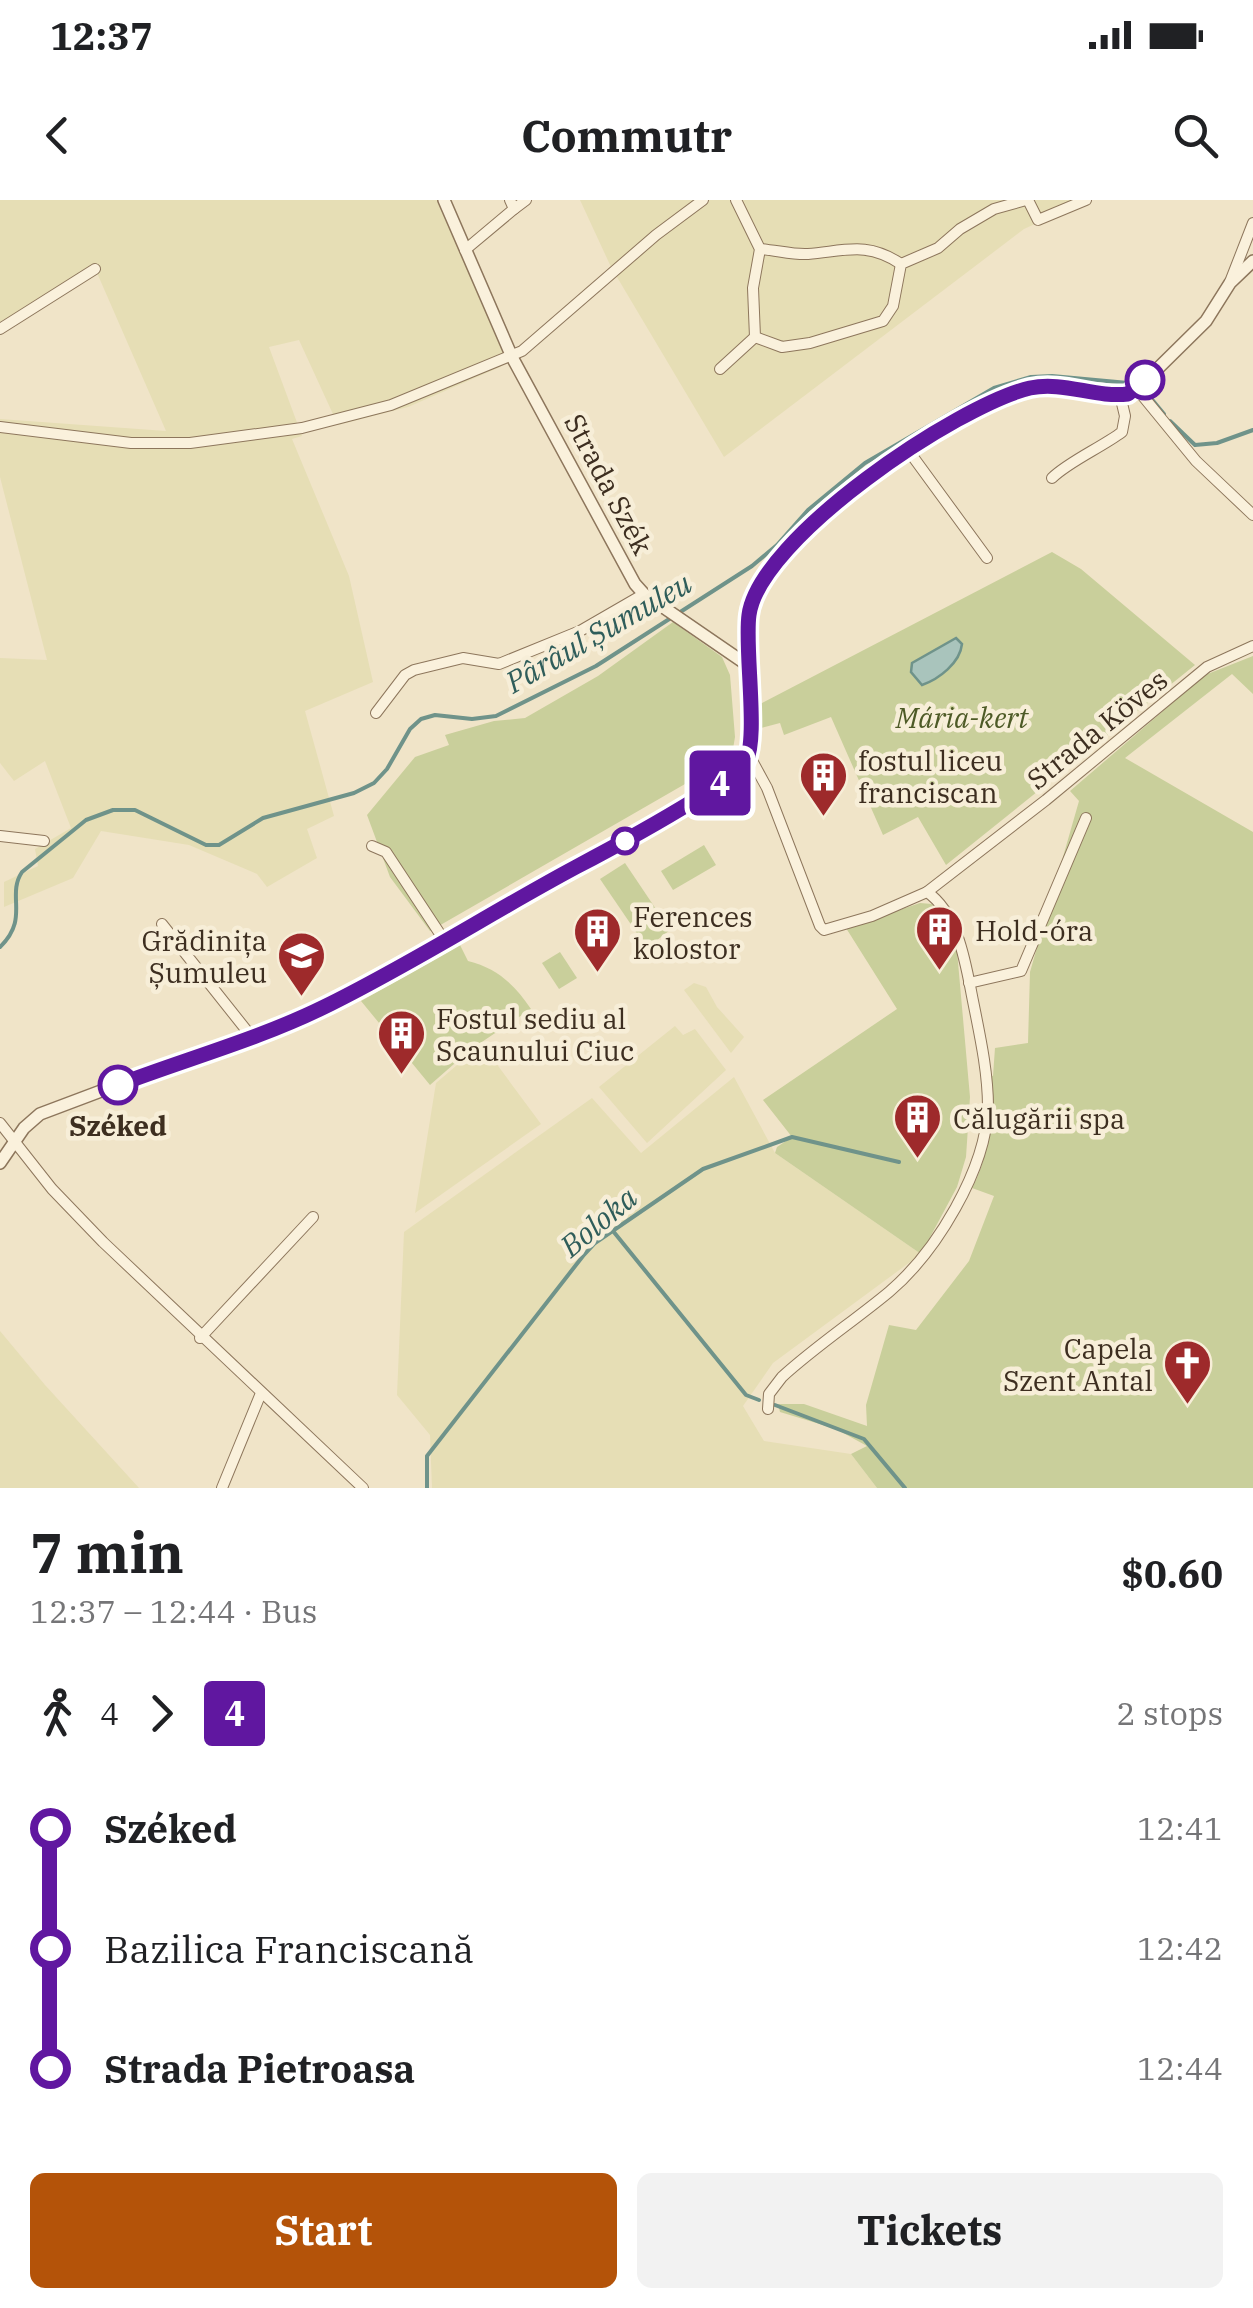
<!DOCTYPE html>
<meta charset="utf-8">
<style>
:root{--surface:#fff;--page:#f2f2f2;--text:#202124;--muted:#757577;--accent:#b45309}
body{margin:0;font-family:"IBM Plex Serif",serif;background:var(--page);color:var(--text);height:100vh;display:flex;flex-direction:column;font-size:38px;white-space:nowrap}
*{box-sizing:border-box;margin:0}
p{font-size:32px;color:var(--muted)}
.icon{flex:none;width:55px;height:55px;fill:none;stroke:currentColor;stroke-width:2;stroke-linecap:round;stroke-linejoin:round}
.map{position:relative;height:1288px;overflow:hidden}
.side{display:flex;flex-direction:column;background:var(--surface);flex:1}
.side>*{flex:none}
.badge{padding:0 20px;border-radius:8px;font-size:35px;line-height:65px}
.map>.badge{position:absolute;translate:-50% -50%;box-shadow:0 0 0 5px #fff}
.legs{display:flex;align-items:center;gap:15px;height:110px;padding:0 30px;font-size:32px}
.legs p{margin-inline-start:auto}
.summary{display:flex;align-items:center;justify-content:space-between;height:170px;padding:0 30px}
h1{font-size:55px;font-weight:700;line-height:75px}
.primary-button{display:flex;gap:20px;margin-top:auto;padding:20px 30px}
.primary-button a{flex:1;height:115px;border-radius:15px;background:var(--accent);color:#fff;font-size:40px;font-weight:700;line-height:115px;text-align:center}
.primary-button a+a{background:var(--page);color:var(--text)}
ul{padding:0 30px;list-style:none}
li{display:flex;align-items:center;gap:35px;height:120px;font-size:38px}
li i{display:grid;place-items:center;width:15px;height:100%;margin:0 12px;background:currentColor}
li i::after{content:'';width:25px;height:25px;margin:-12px;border:8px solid;border-radius:50%;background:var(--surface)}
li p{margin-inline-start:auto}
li:first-child i{background:linear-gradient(#0000 50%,currentColor 0)}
li:last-child i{background:linear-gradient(currentColor 50%,#0000 0)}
.status{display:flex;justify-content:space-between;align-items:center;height:70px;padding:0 50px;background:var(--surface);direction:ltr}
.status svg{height:28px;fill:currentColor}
header{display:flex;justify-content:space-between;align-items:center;height:130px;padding:0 30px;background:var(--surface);font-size:45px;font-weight:700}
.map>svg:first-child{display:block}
.farmland{fill:#e6deb5}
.green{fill:#c9cf9b}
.water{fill:#a9c4bc;stroke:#6f938a;stroke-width:2.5}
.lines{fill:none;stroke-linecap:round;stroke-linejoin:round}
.stream{stroke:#6f938a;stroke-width:4}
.minor-casing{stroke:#8d765c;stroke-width:12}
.tertiary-casing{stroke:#8d765c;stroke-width:14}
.minor{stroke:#faf1dc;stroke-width:10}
.tertiary{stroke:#faf1dc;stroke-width:11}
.line-1-casing{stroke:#fff;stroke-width:22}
.line-1{stroke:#6017a0;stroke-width:15}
.stop-1-dot{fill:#fff;stroke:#6017a0;stroke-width:5}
.labels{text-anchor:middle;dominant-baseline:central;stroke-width:9;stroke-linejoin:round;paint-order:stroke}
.street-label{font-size:28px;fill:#3d2e20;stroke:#f7eed8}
.park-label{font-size:28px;font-style:italic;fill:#4d5a26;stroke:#f7eed8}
.poi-label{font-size:28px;fill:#3d2e20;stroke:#f7eed8;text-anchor:start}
.stop-label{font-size:28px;font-weight:bold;fill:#3d2e20;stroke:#f7eed8}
.water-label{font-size:30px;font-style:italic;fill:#2f5d5a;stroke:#f7eed8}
</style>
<div class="status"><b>12:37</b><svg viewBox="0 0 49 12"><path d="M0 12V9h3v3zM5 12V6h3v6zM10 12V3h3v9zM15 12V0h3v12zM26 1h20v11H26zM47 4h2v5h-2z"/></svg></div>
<header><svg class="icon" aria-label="back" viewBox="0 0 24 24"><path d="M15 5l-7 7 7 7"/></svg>Commutr<svg class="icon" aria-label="search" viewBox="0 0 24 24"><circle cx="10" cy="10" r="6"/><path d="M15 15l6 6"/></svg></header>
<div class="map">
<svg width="1253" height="1288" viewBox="0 0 1253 1288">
<rect width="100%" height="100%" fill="#f0e4c8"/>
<g class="farmland">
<polygon points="0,0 446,0 512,157 500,167 408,207 338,225 299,140 269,147 302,236 292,239 349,376 373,482 305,511 334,616 307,629 317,658 267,687 257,674 189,645 101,631 73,678 4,707 4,682 38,666 35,649 71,628 45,561 14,581 0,563 0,458 47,460 0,277 0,219 166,231 94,66 0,125"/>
<polygon points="580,0 1087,0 1024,29 724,257 611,67"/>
<polygon points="694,783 706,787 717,807 744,837 731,853 684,790"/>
<polygon points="675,826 683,835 695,829 726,870 647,943 599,887"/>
<polygon points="487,851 541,924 415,1013 436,883 470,854 475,859"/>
<polygon points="734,877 775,953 921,1054 773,1163 743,1206 764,1241 851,1254 877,1288 432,1288 430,1235 397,1195 404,1032 592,898 641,953"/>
<polygon points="0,1131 45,1185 139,1288 0,1288"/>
</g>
<g class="green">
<polygon points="1052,352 1081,369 1195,465 946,665 918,617 883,635 831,517 784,535 780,523 761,528 760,504"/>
<polygon points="673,422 722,457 730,475 735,537 733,549 718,565 430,731 390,677 367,615 415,557 449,545 445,535 494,521 525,518 598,476"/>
<path d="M1253 456V494L1232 474 1125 558 1253 632V1288H877L851 1254 867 1246 836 1229 780 1212 778 1204H804L867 1226 866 1205 889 1125 916 1130 969 1061 994 996 972 988C992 951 990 916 988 875L993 876 995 848 1028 843 1030 772 1079 601 1070 591 1205 475Z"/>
<polygon points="704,645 716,665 673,690 661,671"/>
<polygon points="625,663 670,730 647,748 600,679"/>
<polygon points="920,703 932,704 957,751 970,897 966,957 957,987 921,1054 775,953 777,947 792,937 763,900 897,809 846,728"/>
<path d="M460 745 468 761C497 768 515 785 531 809L470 850 430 885 361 801Z"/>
<polygon points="560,752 577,778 559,789 542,763"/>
</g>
<path class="water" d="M956 438 962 444C960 463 939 479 922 485L911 472 912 463Z"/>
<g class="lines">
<g class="stream">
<polyline points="1170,221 1195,245 1217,243 1253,230"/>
<path d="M0 747C30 718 6 696 22 672L86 620 113 610H135L206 645H219L263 618 354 593 374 583 387 569 410 529 421 519 435 515 472 519 496 516 596 466 752 366 777 345 808 310 865 263 994 188 1031 177 1052 176 1128 183 1145 191 1164 214"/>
<polyline points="613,1031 746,1195 759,1200"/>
<polyline points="775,1205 864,1239 905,1288"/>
<polyline points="427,1288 427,1256 583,1056 595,1043 703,969 792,937 899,962"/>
</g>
<defs>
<g id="minor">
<polyline points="736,0 760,49 753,88 755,137 782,147 810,143 883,121 893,106 901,64 938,48 960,29 994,9 1026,0"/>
<polyline points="1028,0 1038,20 1086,0"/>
<polyline points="514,9 526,0"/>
<path d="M760 49C776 50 793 55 808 54 845 51 867 41 901 64"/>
<polyline points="465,50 514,9 510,0"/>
<polyline points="1230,82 1253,23"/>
<polyline points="0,129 95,69"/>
<polyline points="720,169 755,137"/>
<polyline points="1137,189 1196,261 1253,315"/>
<polyline points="0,227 131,243 190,243 302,228 391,205 522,151 656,35 703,0"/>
<polyline points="908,250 987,358"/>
<path d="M1052 278C1068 262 1102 247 1122 232L1125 216 1120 195"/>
<polyline points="376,513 405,475 414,470 463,458 499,464 580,431 644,394"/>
<path d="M749 555 767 588 820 726 824 730 872 716 927 692C959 714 966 766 973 801 980 836 988 872 988 907 986 970 936 1052 889 1092 854 1121 816 1146 782 1177L769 1194 768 1209"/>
<polyline points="0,636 44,641"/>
<polyline points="372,646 386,652 444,740"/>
<polyline points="927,692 1046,600 1207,467 1253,446"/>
<polyline points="162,724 251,836"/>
<polyline points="969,783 1021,771 1086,618"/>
<polyline points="0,923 52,989 103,1042 363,1288"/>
<polyline points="200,1138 313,1017"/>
<polyline points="222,1288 261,1193"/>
</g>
<g id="tertiary">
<polyline points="444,0 512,157 635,384 644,394 746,464"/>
<polyline points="0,963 24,928 40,914 324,807 620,644 716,586 744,564 751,546 753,530 746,464 751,404 767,373 794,342 886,265 939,230 994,201 1021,191 1051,185 1120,195 1137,189 1206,121 1230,83 1253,61"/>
</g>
</defs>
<use href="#minor" class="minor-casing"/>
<use href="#tertiary" class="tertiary-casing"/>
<use href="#minor" class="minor"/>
<use href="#tertiary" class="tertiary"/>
</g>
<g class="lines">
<defs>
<path id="line-1" d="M118 885C186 859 259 839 324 807 410 765 492 712 576 667 616 646 656 624 695 600 711 590 731 579 744 564 760 546 744 448 749 415 759 338 958 205 1030 188 1064 181 1095 198 1128 194L1145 180"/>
</defs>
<use href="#line-1" class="line-1-casing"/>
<use href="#line-1" class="line-1"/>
</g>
<defs>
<symbol id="building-pin" viewBox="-11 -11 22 30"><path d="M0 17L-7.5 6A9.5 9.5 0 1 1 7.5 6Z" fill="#9e2a2b" stroke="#f7eed8"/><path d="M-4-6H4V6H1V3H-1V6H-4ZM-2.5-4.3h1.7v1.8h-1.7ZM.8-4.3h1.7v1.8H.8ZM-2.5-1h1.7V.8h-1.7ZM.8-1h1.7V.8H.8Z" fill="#fff"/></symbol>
<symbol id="school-pin" viewBox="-11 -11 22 30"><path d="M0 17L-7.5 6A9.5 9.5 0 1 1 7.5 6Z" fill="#9e2a2b" stroke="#f7eed8"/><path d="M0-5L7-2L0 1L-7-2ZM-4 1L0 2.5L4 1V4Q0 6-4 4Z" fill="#fff"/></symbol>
<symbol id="church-pin" viewBox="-11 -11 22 30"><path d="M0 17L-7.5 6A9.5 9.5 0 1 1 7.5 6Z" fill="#9e2a2b" stroke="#f7eed8"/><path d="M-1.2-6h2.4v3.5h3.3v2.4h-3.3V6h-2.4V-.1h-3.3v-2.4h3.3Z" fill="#fff"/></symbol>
</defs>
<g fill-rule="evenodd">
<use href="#building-pin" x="796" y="548" width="55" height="75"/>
<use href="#building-pin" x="912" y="702" width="55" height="75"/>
<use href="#building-pin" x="570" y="704" width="55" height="75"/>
<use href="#school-pin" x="274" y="728" width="55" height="75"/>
<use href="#building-pin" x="374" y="806" width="55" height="75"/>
<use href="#building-pin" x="890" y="890" width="55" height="75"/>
<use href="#church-pin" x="1160" y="1136" width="55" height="75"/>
</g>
<g class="stop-1-dot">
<circle cx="1145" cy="180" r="18"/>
<circle cx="625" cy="641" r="12"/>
<circle cx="118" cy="885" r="18"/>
</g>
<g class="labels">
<g class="street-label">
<text transform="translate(609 284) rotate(62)">Strada Szék</text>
<text transform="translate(1097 529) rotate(-39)">Strada Köves</text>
</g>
<g class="park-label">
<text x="962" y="517">Mária-kert</text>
</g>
<g class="poi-label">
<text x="858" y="560">fostul liceu<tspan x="858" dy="32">franciscan</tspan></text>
<text x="633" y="716">Ferences<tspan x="633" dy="32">kolostor</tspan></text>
<text x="975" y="730">Hold-óra</text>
<text x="267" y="740" text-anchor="end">Grădinița<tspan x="267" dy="32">Șumuleu</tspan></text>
<text x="436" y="818">Fostul sediu al<tspan x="436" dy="32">Scaunului Ciuc</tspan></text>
<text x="953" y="918">Călugării spa</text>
<text x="1153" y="1148" text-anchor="end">Capela<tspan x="1153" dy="32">Szent Antal</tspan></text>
</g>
<g class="stop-label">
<text x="118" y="925">Széked</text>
</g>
<g class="water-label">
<text transform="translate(598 432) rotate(-30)">Pârâul Șumuleu</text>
<text transform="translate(598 1021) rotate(-40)">Boloka</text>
</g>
</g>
</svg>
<b class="badge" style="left:720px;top:583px;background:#6017a0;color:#fff">4</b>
</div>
<section class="side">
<div class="summary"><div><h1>7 min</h1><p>12:37 – 12:44 · Bus</p></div><b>$0.60</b></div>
<div class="legs"><svg class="icon" aria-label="walk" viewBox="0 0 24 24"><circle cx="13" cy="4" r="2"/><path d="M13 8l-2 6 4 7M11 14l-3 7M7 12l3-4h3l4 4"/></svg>4<svg class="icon" aria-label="forward" viewBox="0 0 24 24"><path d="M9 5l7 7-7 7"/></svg><b class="badge" style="background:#6017a0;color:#fff">4</b><p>2 stops</p></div>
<ul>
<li><i style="color:#6017a0"></i><b>Széked</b><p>12:41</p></li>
<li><i style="color:#6017a0"></i><span>Bazilica Franciscană</span><p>12:42</p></li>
<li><i style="color:#6017a0"></i><b>Strada Pietroasa</b><p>12:44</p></li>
</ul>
<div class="primary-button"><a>Start</a><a>Tickets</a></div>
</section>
